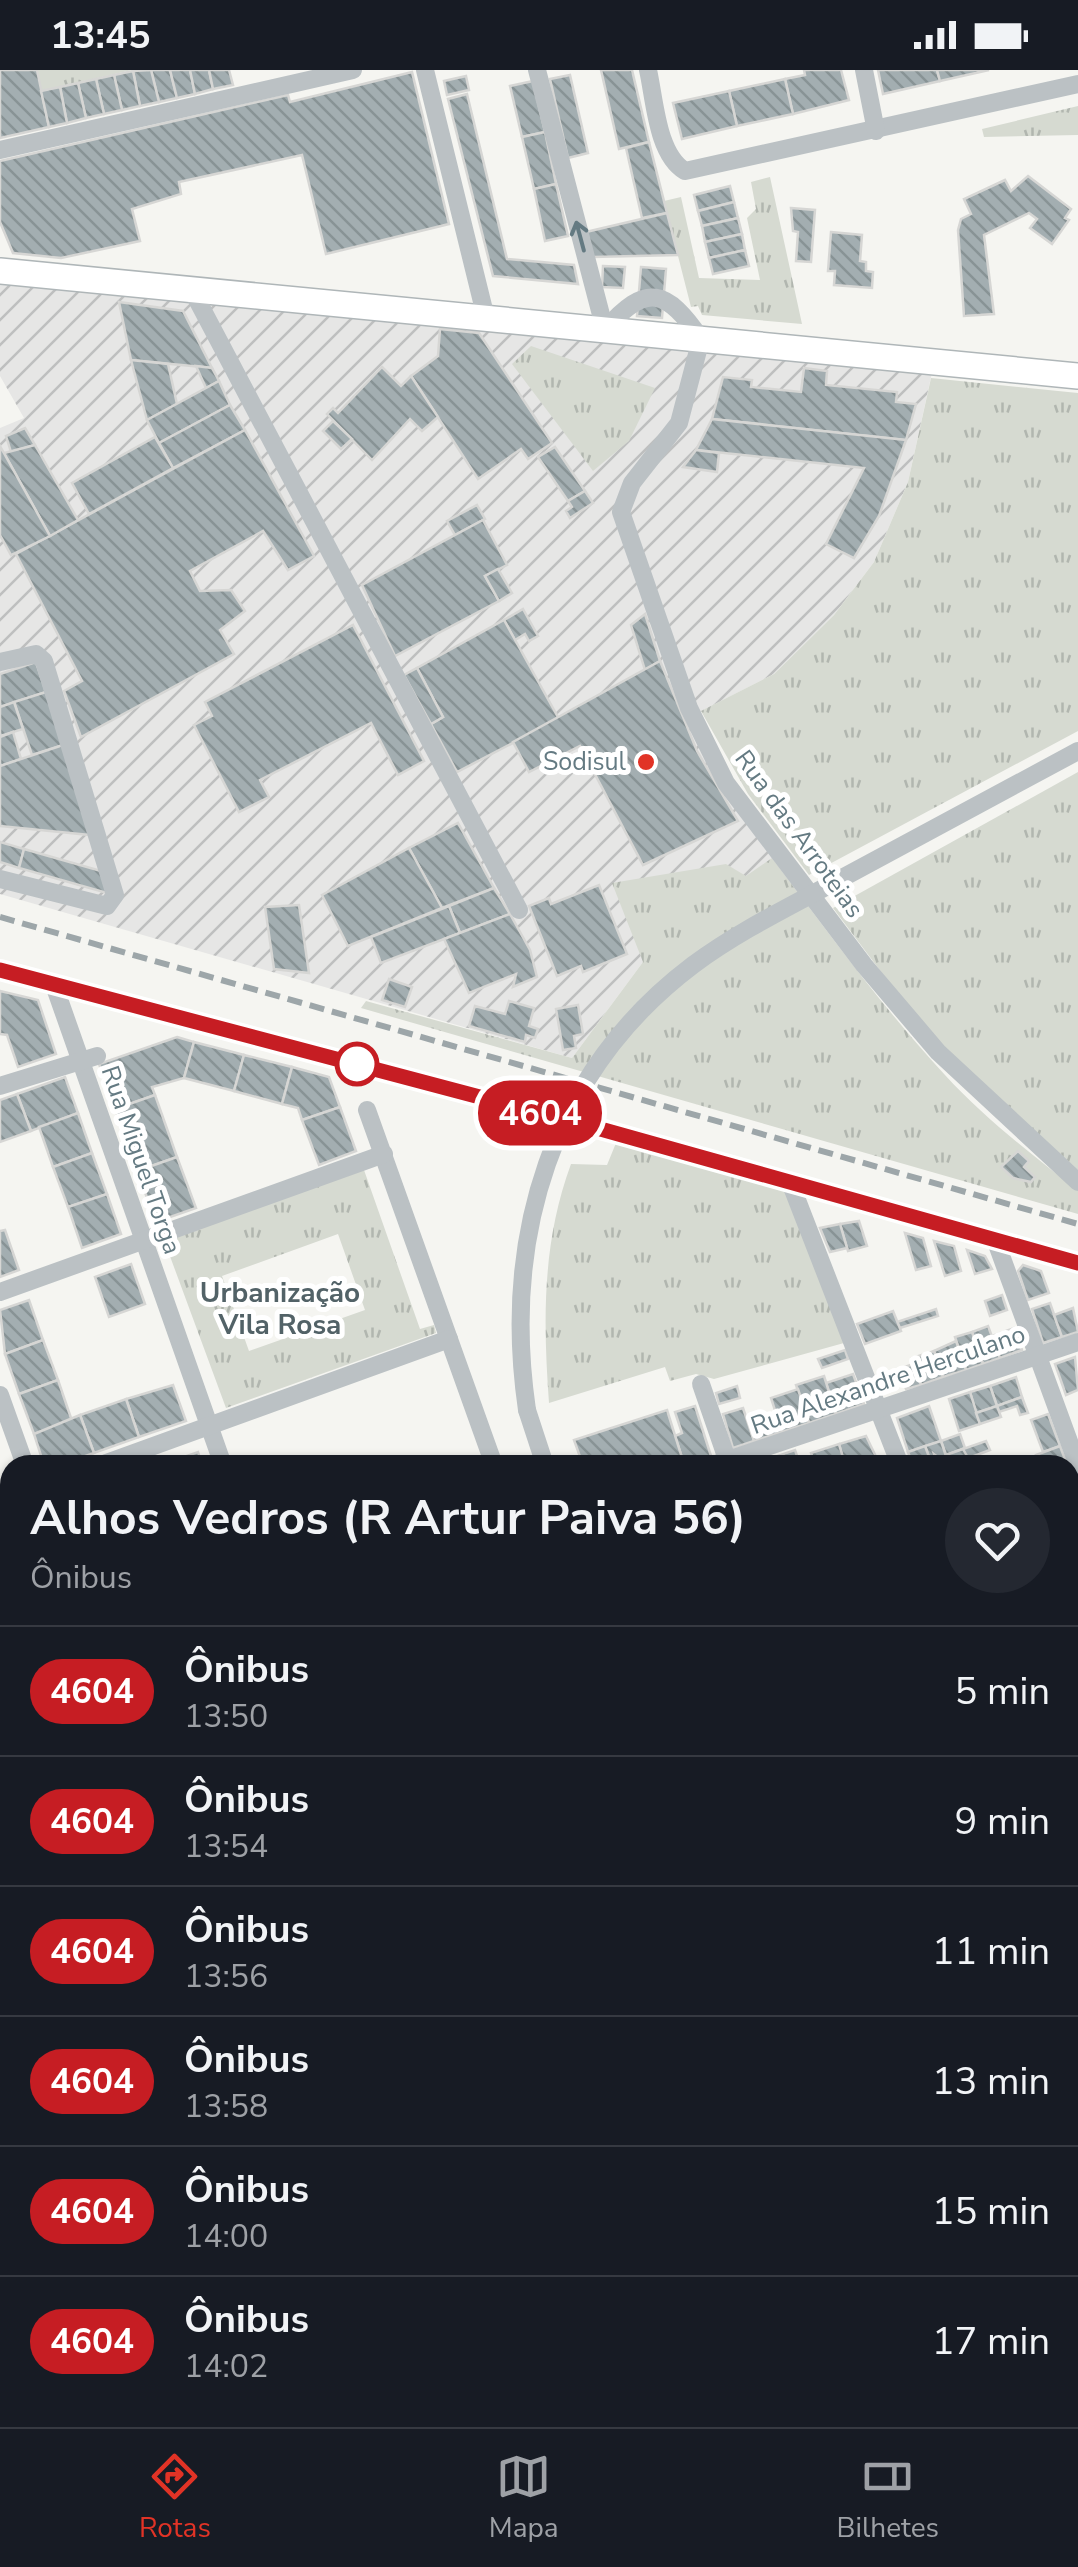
<!DOCTYPE html>
<html lang="pt">
<meta charset="utf-8">
<style>
:root{--surface:#171b24;--page:#242831;--text:#f1f3f6;--muted:#9ea1a6;--line:#363941;--accent:#e13326}
body{margin:0;font-family:"Nunito Sans",sans-serif;background:var(--page);color:var(--text);height:100vh;display:flex;flex-direction:column;font-size:38px;white-space:nowrap}
*{box-sizing:border-box;margin:0}
p{font-size:32px;color:var(--muted)}
.icon{flex:none;width:55px;height:55px;fill:none;stroke:currentColor;stroke-width:2;stroke-linecap:round;stroke-linejoin:round}
.map{position:relative;flex:1;overflow:hidden}
.details{position:absolute;left:0px;top:1385px;width:1080px;height:972px;display:flex;flex-direction:column;background:var(--surface);border-radius:30px 30px 0 0;box-shadow:0 2px 8px #0004}
.details>*{flex:none}
.badge{padding:0 20px;border-radius:32px;font-size:35px;line-height:65px}
.map>.badge{position:absolute;translate:-50% -50%;box-shadow:0 0 0 5px #fff}
.round{display:grid;place-items:center;flex:none;width:105px;height:105px;border-radius:52px;background:var(--page)}
.summary{display:flex;align-items:center;justify-content:space-between;height:170px;padding:0 30px}
h1{font-size:48px;font-weight:700;line-height:75px}
ul{padding:0;list-style:none}
li{display:flex;align-items:center;gap:30px;height:130px;padding:0 30px;border-top:2px solid var(--line)}
li div{flex:1}
li b{display:block;font-size:38px}
li em{font-style:normal}
li .badge{min-width:110px;font-weight:700;text-align:center}
.status{display:flex;justify-content:space-between;align-items:center;height:70px;padding:0 50px;background:var(--surface);direction:ltr}
.status svg{height:28px;fill:currentColor}
.menu{display:flex;justify-content:space-around;align-items:center;height:140px;border-top:2px solid var(--line);background:var(--surface);font-size:28px;color:var(--muted)}
.menu a{display:grid;justify-items:center;gap:5px}
.menu .active{color:var(--accent)}
.map>svg:first-child{display:block}
.built{fill:#e6e6e5}
.industrial{fill:url(#industrial-furrows)}
.grass{fill:url(#grass-tufts);fill-rule:evenodd}
.park{fill:#d6dad1}
.building{fill:url(#building-back-hatch);stroke:#d6d6d4;stroke-width:2.5}
.lines{fill:none;stroke-linecap:round;stroke-linejoin:round}
.major-casing{stroke:#afb6b8;stroke-width:28}
.minor{stroke:#bbc1c4;stroke-width:18}
.major{stroke:#fff;stroke-width:25}
.rail{stroke:#9da6a9;stroke-width:6;stroke-dasharray:15 8;stroke-linecap:butt}
.minor-bridge{stroke:#bbc1c4;stroke-width:18}
.oneway{stroke:#647a82}
.line-casing{stroke:#fff;stroke-width:22}
.line{stroke:#c61d23;stroke-width:15}
.poi-dot{fill:#e13326;stroke:#fff;stroke-width:4}
.stop-dot{fill:#fff;stroke:#c61d23;stroke-width:5}
.labels{text-anchor:middle;dominant-baseline:central;stroke-width:10;stroke-linejoin:round;paint-order:stroke}
.poi-label{font-size:25px;fill:#647a82;stroke:#fff;text-anchor:end}
.street-label{font-size:25px;fill:#647a82;stroke:#fff}
.neighbourhood-label{font-size:28px;font-weight:bold;fill:#526267;stroke:#fff}
</style>
<div class="status"><b>13:45</b><svg viewBox="0 0 49 12"><path d="M0 12V9h3v3zM5 12V6h3v6zM10 12V3h3v9zM15 12V0h3v12zM26 1h20v11H26zM47 4h2v5h-2z"/></svg></div>
<div class="map">
<svg width="1078" height="2357" viewBox="0 0 1078 2357">
<defs>
<pattern id="industrial-furrows" width="10" height="10" patternUnits="userSpaceOnUse" patternTransform="scale(2.5)"><rect width="10" height="10" fill="#e6e6e5"/><path d="M-1 1l2-2M0 10L10 0M9 11l2-2" fill="none" stroke="#bebfbf"/></pattern>
<pattern id="grass-tufts" width="24" height="20" patternUnits="userSpaceOnUse" patternTransform="scale(2.5)"><rect width="24" height="20" fill="#d6dad1"/><path d="M3 7l-1-3M5 7V3M7 7l1-3M15 17l-1-3M17 17v-4M19 17l1-3" fill="none" stroke="#b1b6af"/></pattern>
<pattern id="building-back-hatch" width="6" height="6" patternUnits="userSpaceOnUse" patternTransform="scale(2.5)"><rect width="6" height="6" fill="#a3aeb1"/><path d="M-1 5l2 2M0 0l6 6M5-1l2 2" fill="none" stroke="#889395"/></pattern>
</defs>
<rect width="100%" height="100%" fill="#f5f5f1"/>
<polygon class="built" points="10,1447 10,1612 0,1615 0,1451"/>
<g class="industrial">
<polygon points="0,211 933,298 908,412 874,492 834,545 774,604 692,646 780,784 643,892 572,988 0,824 0,358 24,348 0,306"/>
<polygon points="10,2219 10,2348 512,2348 485,2357 0,2357 0,2222"/>
</g>
<g class="grass">
<polygon points="37,0 132,0 41,21"/>
<polygon points="1078,36 1078,65 984,67 982,59"/>
<polygon points="770,107 802,254 702,245 698,236 691,237 664,131 681,127 699,208 760,210 747,148 756,139 751,112"/>
<polygon points="531,276 655,318 629,371 593,401 512,294"/>
<polygon points="931,308 1078,323 1078,661 809,805 748,724 701,641 774,604 834,545 874,492 908,412"/>
<polygon points="1078,702 1078,1100 959,993 903,931 833,838"/>
<path d="M772 788C828 862 882 937 945 1005 985 1049 1032 1084 1078 1121V1144L361 938 366 931 572 988 643 892 612 813 726 794 746 806Z"/>
<path d="M616 1073 788 1120 844 1273 714 1309 696 1304 670 1311 665 1297 549 1333C543 1250 542 1173 571 1094L607 1095Z"/>
<path d="M364 1100 420 1259 434 1255 436 1263 226 1338 164 1170ZM338 1164 365 1240 249 1281 222 1206Z"/>
</g>
<polygon class="park" points="10,1812 10,2087 0,2060 0,1816"/>
<g class="building">
<polygon points="0,0 37,0 49,57 0,68"/>
<polygon points="151,0 170,0 177,28 159,32"/>
<polygon points="151,0 159,32 140,36 133,1"/>
<polygon points="170,0 190,0 195,24 177,28"/>
<polygon points="190,0 209,0 213,19 195,24"/>
<polygon points="209,0 229,0 233,15 213,19"/>
<polygon points="601,0 632,0 649,72 619,79"/>
<polygon points="804,0 841,0 849,30 793,44 785,9 805,5"/>
<polygon points="878,0 937,0 940,11 883,24"/>
<polygon points="937,0 989,0 940,11"/>
<polygon points="133,1 140,36 122,40 114,5"/>
<polygon points="412,2 449,154 326,184 302,85 179,112 181,124 132,139 140,171 61,188 13,183 0,152 0,91 288,25 290,32"/>
<polygon points="114,5 122,40 104,44 96,9"/>
<polygon points="570,5 588,83 568,88 550,9"/>
<polygon points="466,6 469,20 447,25 444,11"/>
<polygon points="96,9 104,44 86,48 78,13"/>
<polygon points="785,9 793,44 737,56 729,21"/>
<polygon points="533,11 545,62 522,67 510,16"/>
<polygon points="78,13 86,48 67,53 60,17"/>
<polygon points="60,17 67,53 49,57 41,21"/>
<polygon points="729,21 737,56 682,69 673,33"/>
<polygon points="467,24 507,189 574,195 578,214 493,206 448,29"/>
<polygon points="545,62 556,114 534,119 522,67"/>
<polygon points="649,72 667,143 642,148 626,78"/>
<polygon points="1028,106 1071,139 1065,148 1069,150 1052,174 1030,158 1037,149 1029,143 984,165 994,244 964,246 958,160 961,149 971,144 964,129 1005,110 1011,121"/>
<polygon points="556,114 568,166 545,171 534,119"/>
<polygon points="730,116 734,132 698,141 694,125"/>
<polygon points="734,132 738,148 702,156 698,141"/>
<polygon points="791,138 815,140 811,192 796,191 798,162 793,161"/>
<polygon points="667,143 678,185 593,187 586,162"/>
<polygon points="738,148 742,164 705,172 702,156"/>
<polygon points="831,162 862,165 860,191 866,192 866,201 873,202 872,218 834,215 835,201 828,201"/>
<polygon points="742,164 745,180 709,188 705,172"/>
<polygon points="745,180 749,196 713,204 709,188"/>
<polygon points="603,196 625,197 623,218 602,217"/>
<polygon points="641,197 666,199 662,248 637,246"/>
<polygon points="119,232 183,241 212,298 131,290"/>
<polygon points="440,259 479,263 552,373 528,389 521,379 478,409 411,306 438,286"/>
<polygon points="131,290 168,294 177,334 147,350"/>
<polygon points="196,296 212,298 219,311 206,318"/>
<polygon points="382,297 401,316 411,306 438,347 422,361 410,349 372,390 327,344 333,338 338,343"/>
<polygon points="804,298 827,301 826,315 897,322 896,332 916,334 906,370 712,349 723,307 752,310 751,317 801,322"/>
<polygon points="219,311 230,335 159,373 147,350"/>
<polygon points="230,335 245,360 173,398 159,373"/>
<polygon points="712,349 906,370 879,446 854,488 826,474 864,398 696,380"/>
<polygon points="333,351 352,369 341,379 323,361"/>
<polygon points="25,358 35,375 11,382 6,366"/>
<polygon points="245,360 314,486 288,500 263,461 190,501 200,521 231,520 245,541 220,560 234,584 81,667 64,621 82,611 16,484"/>
<polygon points="155,367 173,398 89,444 72,413"/>
<polygon points="35,375 78,450 50,466 4,383"/>
<polygon points="0,376 50,466 11,485 0,465"/>
<polygon points="555,377 585,421 568,431 538,387"/>
<polygon points="696,380 719,383 717,402 683,397"/>
<polygon points="585,421 593,433 570,448 566,441 572,437 568,431"/>
<polygon points="477,435 485,449 455,465 447,451"/>
<polygon points="483,450 507,495 485,506 499,531 395,586 362,515"/>
<polygon points="498,499 512,523 499,531 485,506"/>
<polygon points="523,539 538,566 529,571 525,564 515,570 504,550"/>
<polygon points="645,544 660,591 645,600 631,555"/>
<polygon points="504,550 559,649 457,702 431,654 443,647 417,598"/>
<polygon points="353,555 424,691 398,705 371,653 260,710 269,727 239,742 194,655 212,646 205,632"/>
<polygon points="660,591 697,681 738,751 643,795 580,676 529,702 513,672"/>
<polygon points="36,592 46,622 0,637 0,604"/>
<polygon points="417,598 443,647 431,654 404,605"/>
<polygon points="46,622 63,675 32,685 14,632"/>
<polygon points="14,632 23,659 0,666 0,637"/>
<polygon points="13,662 21,689 0,696 0,667"/>
<polygon points="63,675 90,765 0,756 0,696"/>
<polygon points="458,753 494,818 442,838 409,778"/>
<polygon points="0,772 24,779 19,798 0,792"/>
<polygon points="409,778 442,838 348,876 322,825"/>
<polygon points="24,779 101,801 107,823 19,798"/>
<polygon points="599,815 627,884 583,902 581,896 557,906 529,836 549,828 551,834"/>
<polygon points="494,818 510,844 460,863 449,836"/>
<polygon points="299,835 309,903 274,899 265,837"/>
<polygon points="449,836 460,863 381,893 371,867"/>
<polygon points="510,844 530,880 537,907 513,917 516,904 469,923 444,869"/>
<polygon points="389,909 412,917 405,937 382,930"/>
<polygon points="0,921 38,930 56,984 18,997 7,965 0,964"/>
<polygon points="509,931 534,938 529,956 538,959 535,968 526,965 525,972 469,956 475,936 505,944"/>
<polygon points="578,935 583,964 574,966 576,978 563,980 556,939"/>
<polygon points="177,967 194,972 184,1008 152,1017 155,1025 115,1039 99,994"/>
<polygon points="194,972 244,985 234,1021 184,1008"/>
<polygon points="244,985 292,997 282,1034 234,1021"/>
<polygon points="292,997 329,1007 340,1037 302,1050 298,1038 282,1034"/>
<polygon points="65,1007 78,1043 31,1061 17,1024"/>
<polygon points="17,1024 31,1061 0,1072 0,1030"/>
<polygon points="155,1025 177,1087 137,1101 115,1039"/>
<polygon points="340,1037 356,1081 319,1095 302,1050"/>
<polygon points="78,1043 92,1083 53,1097 39,1057"/>
<polygon points="1018,1081 1029,1091 1024,1097 1035,1107 1031,1112 1013,1108 1001,1097"/>
<polygon points="92,1083 107,1124 68,1137 53,1097"/>
<polygon points="177,1087 196,1138 156,1152 137,1101"/>
<polygon points="107,1124 121,1164 82,1178 68,1137"/>
<polygon points="859,1151 867,1176 848,1181 840,1154"/>
<polygon points="840,1154 847,1178 830,1182 820,1158"/>
<polygon points="5,1160 19,1200 0,1207 0,1161"/>
<polygon points="905,1163 923,1168 931,1196 916,1200"/>
<polygon points="934,1171 954,1176 961,1201 945,1206"/>
<polygon points="967,1180 985,1186 992,1199 975,1204"/>
<polygon points="131,1194 145,1234 109,1247 95,1207"/>
<polygon points="1023,1195 1041,1201 1049,1223 1028,1230 1018,1201"/>
<polygon points="1002,1225 1007,1240 990,1246 985,1231"/>
<polygon points="29,1230 43,1270 5,1284 0,1240"/>
<polygon points="1050,1233 1062,1267 1043,1273 1032,1239"/>
<polygon points="1073,1238 1078,1262 1062,1267 1054,1245"/>
<polygon points="936,1239 938,1246 900,1258 897,1252"/>
<polygon points="893,1241 901,1261 865,1274 857,1254"/>
<polygon points="988,1256 1000,1288 983,1294 972,1262"/>
<polygon points="1014,1258 1022,1280 1000,1288 992,1266"/>
<polygon points="972,1262 983,1294 966,1300 955,1267"/>
<polygon points="43,1270 58,1310 19,1324 5,1284"/>
<polygon points="956,1271 966,1300 943,1307 934,1281"/>
<polygon points="845,1280 848,1289 822,1298 818,1289"/>
<polygon points="934,1281 943,1307 921,1315 912,1288"/>
<polygon points="1075,1287 1078,1320 1066,1325 1055,1294"/>
<polygon points="913,1294 921,1315 906,1319 899,1299"/>
<polygon points="853,1304 864,1334 836,1344 826,1313"/>
<polygon points="824,1306 836,1344 809,1353 796,1315"/>
<polygon points="1016,1307 1022,1327 997,1336 990,1316"/>
<polygon points="58,1310 72,1351 34,1364 19,1324"/>
<polygon points="173,1315 186,1351 139,1367 126,1329"/>
<polygon points="737,1316 740,1328 719,1334 716,1323"/>
<polygon points="990,1316 997,1336 976,1343 970,1322"/>
<polygon points="798,1319 809,1353 782,1362 771,1328"/>
<polygon points="970,1322 980,1354 959,1361 949,1329"/>
<polygon points="1022,1327 1028,1343 1020,1345 1017,1336 999,1342 997,1336"/>
<polygon points="126,1329 139,1367 94,1383 80,1345"/>
<polygon points="695,1336 711,1386 684,1394 675,1366 682,1363 675,1342"/>
<polygon points="929,1336 941,1371 908,1382 897,1348"/>
<polygon points="997,1336 1001,1347 980,1354 976,1343"/>
<polygon points="743,1338 754,1371 733,1378 723,1344"/>
<polygon points="667,1340 684,1394 583,1395 574,1370"/>
<polygon points="775,1342 782,1362 754,1371 748,1351"/>
<polygon points="1048,1344 1060,1376 1043,1382 1031,1350"/>
<polygon points="80,1345 94,1383 60,1395 44,1395 34,1364"/>
<polygon points="960,1364 965,1378 946,1385 941,1371"/>
<polygon points="866,1366 880,1395 845,1395 839,1374"/>
<polygon points="941,1371 946,1386 939,1388 934,1384 937,1393 947,1389 950,1395 932,1395 925,1376"/>
<polygon points="986,1371 990,1380 966,1389 963,1379"/>
<polygon points="839,1374 845,1395 815,1395 811,1383"/>
<polygon points="925,1376 932,1395 913,1395 908,1382"/>
<polygon points="1060,1376 1067,1395 1040,1395 1036,1385"/>
<polygon points="963,1379 972,1395 961,1391 950,1395 946,1385"/>
<polygon points="795,1380 800,1395 754,1395 754,1394"/>
<polygon points="198,1382 202,1395 161,1395"/>
<polygon points="10,1552 10,1607 0,1610 0,1555"/>
<polygon points="10,2256 10,2330 0,2334 0,2259"/>
<polygon points="263,2348 511,2348 484,2357 235,2357"/>
</g>
<g class="lines">
<defs>
<polyline id="major" points="0,201 1078,306"/>
</defs>
<use href="#major" class="major-casing"/>
<g class="minor">
<polyline points="425,0 486,248"/>
<polyline points="537,0 605,260"/>
<path d="M648 0C655 31 657 84 685 101L1078 14"/>
<polyline points="864,0 876,61"/>
<polyline points="0,80 353,0"/>
<polyline points="192,220 519,840"/>
<path d="M605 260C646 212 667 219 701 269L679 353 632 413 621 442 689 638 726 713 864 895 938 982 1078 1112"/>
<polyline points="0,592 36,584 44,591 115,825 107,836 0,809"/>
<polyline points="0,900 605,1060 1078,1193"/>
<polyline points="54,915 223,1395"/>
<polyline points="0,1016 97,986"/>
<polyline points="367,1040 494,1395"/>
<polyline points="790,1112 900,1395"/>
<polyline points="995,1169 1078,1396"/>
<polyline points="0,1222 384,1084"/>
<polyline points="701,1314 729,1395"/>
<polyline points="0,1325 25,1395"/>
<polyline points="527,1340 545,1395"/>
<polyline points="101,1395 449,1269"/>
<polyline points="713,1395 1078,1272"/>
<polyline points="0,1431 10,1428"/>
<polyline points="0,1638 10,1634"/>
<polyline points="1070,1760 1078,1756"/>
<polyline points="1070,1794 1078,1790"/>
<polyline points="0,2203 10,2200"/>
<polyline points="861,2348 863,2357"/>
<polyline points="110,2357 137,2348"/>
</g>
<use href="#major" class="major"/>
<polyline class="rail" points="0,847 1078,1154"/>
<path class="minor-bridge" d="M527 1340C502 1169 550 1003 693 895 740 860 793 835 844 807 922 765 1000 723 1078 681"/>
</g>
<defs><path id="oneway-shaft" d="M-6 0H5M1.5-3L5.5 0L1.5 3" fill="none" stroke-width="1.6" stroke-linecap="round" stroke-linejoin="round" transform="scale(2.5)"/></defs>
<use class="oneway" href="#oneway-shaft" transform="translate(580 166) rotate(-105)"/>
<g class="lines">
<defs>
<polyline id="line" points="0,900 604,1060 1078,1193"/>
</defs>
<use href="#line" class="line-casing"/>
<use href="#line" class="line"/>
</g>
<circle class="poi-dot" cx="646" cy="692" r="10"/>
<circle class="stop-dot" cx="357" cy="994" r="20"/>
<g class="labels">
<g class="poi-label">
<text x="626" y="692">Sodisul</text>
</g>
<g class="street-label">
<text transform="translate(799 764) rotate(54)">Rua das Arroteias</text>
<text transform="translate(141 1090) rotate(71)">Rua Miguel Torga</text>
<text transform="translate(888 1310) rotate(-19)">Rua Alexandre Herculano</text>
</g>
<g class="neighbourhood-label">
<text x="280" y="1223">Urbanização<tspan x="280" dy="32">Vila Rosa</tspan></text>
</g>
</g>
</svg>
<b class="badge" style="left:540px;top:1043px;background:#c61d23;color:#fff">4604</b>
<section class="details">
<div class="summary"><div><h1>Alhos Vedros (R Artur Paiva 56)</h1><p>Ônibus</p></div><a class="round"><svg class="icon" aria-label="heart" viewBox="0 0 24 24"><path d="M12 20l-8-8c-3-5 5-10 8-4 3-6 11-1 8 4z"/></svg></a></div>
<ul>
<li><span class="badge" style="background:#c61d23;color:#fff">4604</span><div><b>Ônibus</b><p>13:50</p></div><em>5 min</em></li>
<li><span class="badge" style="background:#c61d23;color:#fff">4604</span><div><b>Ônibus</b><p>13:54</p></div><em>9 min</em></li>
<li><span class="badge" style="background:#c61d23;color:#fff">4604</span><div><b>Ônibus</b><p>13:56</p></div><em>11 min</em></li>
<li><span class="badge" style="background:#c61d23;color:#fff">4604</span><div><b>Ônibus</b><p>13:58</p></div><em>13 min</em></li>
<li><span class="badge" style="background:#c61d23;color:#fff">4604</span><div><b>Ônibus</b><p>14:00</p></div><em>15 min</em></li>
<li><span class="badge" style="background:#c61d23;color:#fff">4604</span><div><b>Ônibus</b><p>14:02</p></div><em>17 min</em></li>
</ul>
</section>
</div>
<nav class="menu">
<a class="active"><svg class="icon" aria-label="directions" viewBox="0 0 24 24"><path d="M12 3l9 9-9 9-9-9zM9 14v-3h6M13 9l2 2-2 2"/></svg>Rotas</a>
<a><svg class="icon" aria-label="map" viewBox="0 0 24 24"><path d="M3 6l6-2 6 2 6-2v14l-6 2-6-2-6 2zM9 4v14M15 6v14"/></svg>Mapa</a>
<a><svg class="icon" aria-label="tickets" viewBox="0 0 24 24"><path d="M3 7h18v10H3zM15 7v10"/></svg>Bilhetes</a>
</nav>
